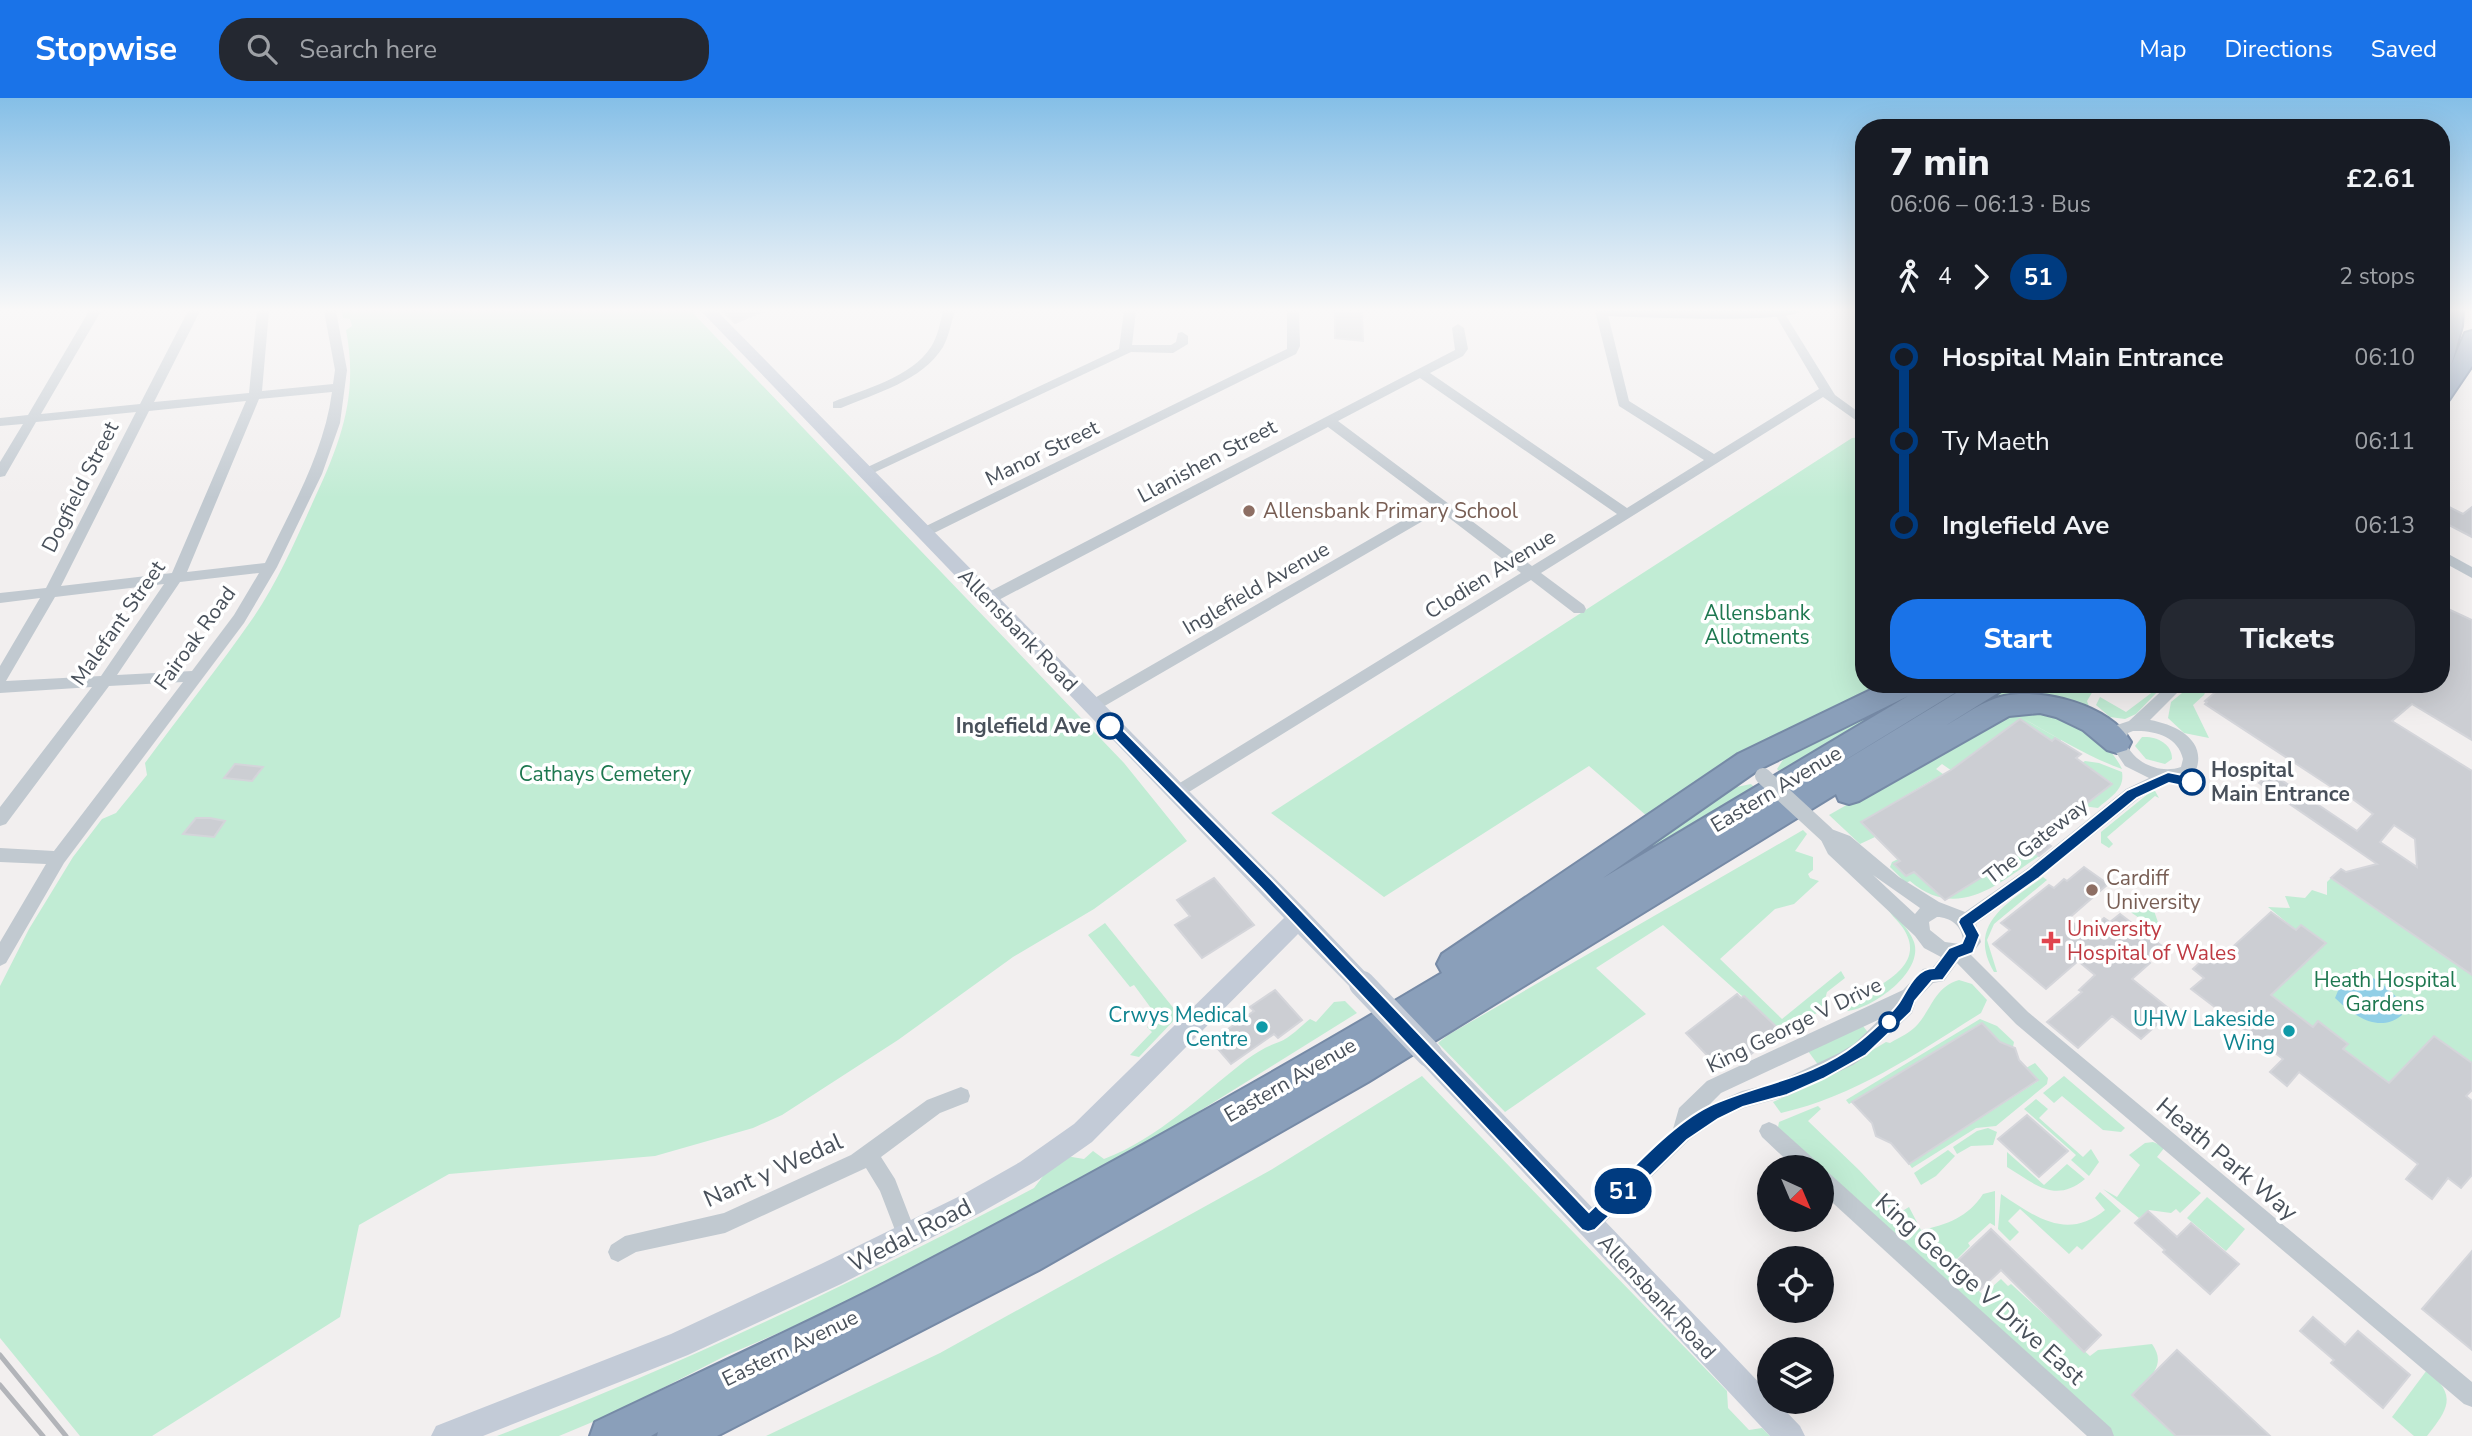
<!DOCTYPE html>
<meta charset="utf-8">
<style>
:root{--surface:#171b24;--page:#242831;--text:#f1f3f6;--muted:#9ea1a6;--accent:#1a73e8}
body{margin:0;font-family:"Nunito Sans",sans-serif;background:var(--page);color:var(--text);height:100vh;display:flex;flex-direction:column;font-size:26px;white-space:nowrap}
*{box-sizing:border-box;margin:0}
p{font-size:23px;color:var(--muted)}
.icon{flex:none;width:38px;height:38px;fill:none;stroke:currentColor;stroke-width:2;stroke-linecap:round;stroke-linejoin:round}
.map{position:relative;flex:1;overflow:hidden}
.details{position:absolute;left:1855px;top:21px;width:595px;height:574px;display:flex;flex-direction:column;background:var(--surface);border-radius:28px;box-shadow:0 7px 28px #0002}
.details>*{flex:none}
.badge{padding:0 14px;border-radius:23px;font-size:24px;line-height:46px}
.needle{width:46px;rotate:136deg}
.fabs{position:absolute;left:1757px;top:1057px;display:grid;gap:14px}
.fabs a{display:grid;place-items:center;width:77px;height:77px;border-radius:50%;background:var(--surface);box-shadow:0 7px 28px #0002;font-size:35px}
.map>.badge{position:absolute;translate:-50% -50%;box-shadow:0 0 0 4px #fff}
.legs{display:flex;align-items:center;gap:10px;height:77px;padding:0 35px;font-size:23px}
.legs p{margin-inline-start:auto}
.headline{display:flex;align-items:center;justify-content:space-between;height:119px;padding:0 35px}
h1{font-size:38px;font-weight:800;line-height:52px}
.primary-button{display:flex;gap:14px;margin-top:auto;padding:14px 35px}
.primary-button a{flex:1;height:80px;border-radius:28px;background:var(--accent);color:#fff;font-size:28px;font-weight:800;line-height:80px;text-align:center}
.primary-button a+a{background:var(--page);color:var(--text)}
ul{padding:0 35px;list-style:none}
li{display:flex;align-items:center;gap:24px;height:84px;font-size:26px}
li i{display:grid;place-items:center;width:10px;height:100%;margin:0 9px;background:currentColor}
li i::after{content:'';width:18px;height:18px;margin:-9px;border:5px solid;border-radius:50%;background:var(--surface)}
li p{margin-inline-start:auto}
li:first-child i{background:linear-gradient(#0000 50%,currentColor 0)}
li:last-child i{background:linear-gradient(currentColor 50%,#0000 0)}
header{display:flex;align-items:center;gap:42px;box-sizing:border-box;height:98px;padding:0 35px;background:var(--accent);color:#fff}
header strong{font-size:33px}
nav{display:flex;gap:38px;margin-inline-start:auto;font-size:24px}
.search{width:490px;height:63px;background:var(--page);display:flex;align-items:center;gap:18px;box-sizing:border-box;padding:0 24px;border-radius:28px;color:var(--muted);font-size:26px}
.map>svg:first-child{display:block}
.green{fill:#c1ecd4}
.water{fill:#91cfe6}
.building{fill:#ccced3;stroke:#d4d5da;stroke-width:2;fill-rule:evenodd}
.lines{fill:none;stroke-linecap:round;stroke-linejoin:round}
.highway-casing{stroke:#768aa6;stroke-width:4}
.street{fill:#c1c9d0;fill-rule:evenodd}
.secondary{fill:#c3cbd7;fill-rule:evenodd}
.primary{fill:#b1bdcc;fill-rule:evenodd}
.highway{fill:#8a9fba;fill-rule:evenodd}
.rail{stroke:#b2b4b9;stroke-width:5}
.street-bridge{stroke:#c1c9d0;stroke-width:16}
.secondary-bridge{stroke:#c3cbd7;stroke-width:26}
.line-1{fill:#003b80;stroke:#fff;stroke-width:2}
.education-dot{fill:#8d6e63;stroke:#fff;stroke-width:2.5}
.stop-1-dot{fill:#fff;stroke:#003b80;stroke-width:3.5}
.health-dot{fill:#e0444e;stroke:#fff;stroke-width:2.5}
.culture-dot{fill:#0f9aa8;stroke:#fff;stroke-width:2.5}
.labels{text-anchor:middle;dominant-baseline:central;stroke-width:7;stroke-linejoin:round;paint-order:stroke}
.street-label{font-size:21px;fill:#49515b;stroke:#fff}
.education-label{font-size:21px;fill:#785e54;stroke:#fff;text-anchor:start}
.park-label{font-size:21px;fill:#1e7850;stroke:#fff}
.stop-label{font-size:21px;font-weight:bold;fill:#49515b;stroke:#fff;text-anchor:end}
.health-label{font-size:21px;fill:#be3a42;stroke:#fff;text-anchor:start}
.culture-label{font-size:21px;fill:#0d838f;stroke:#fff;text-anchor:end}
.near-street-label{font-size:24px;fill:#49515b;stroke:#fff}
</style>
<header>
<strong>Stopwise</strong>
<div class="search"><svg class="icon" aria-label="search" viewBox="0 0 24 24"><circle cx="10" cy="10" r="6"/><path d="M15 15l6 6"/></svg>Search here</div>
<nav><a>Map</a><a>Directions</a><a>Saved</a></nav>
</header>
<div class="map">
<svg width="2472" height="1338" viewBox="0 0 2472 1338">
<rect width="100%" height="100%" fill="#f2efef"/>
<g class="green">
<path d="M346 213H691L1124 665 1187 743 1094 811 1013 859 898 942 782 1017 753 1030 655 1058 449 1076 359 1127 340 1219 152 1338H80L0 1240V888L29 831 73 759 102 721 116 715 147 677 145 665C181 616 219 569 253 520 277 485 295 444 312 406 340 346 359 299 346 232L352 228 350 221 343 220 342 214Z"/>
<polygon points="1864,339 1864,586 1885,586 1752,648 1700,680 1648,719 1589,668 1384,799 1271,715 1852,340"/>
<polygon points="1922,586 1930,586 1780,674 1777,671 1790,651"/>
<polygon points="2013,586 2086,586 2093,593 2087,603 2090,611 2043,600 1872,674"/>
<polygon points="2193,586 2209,586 2204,597 2193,607 2209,640 2184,635 2168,620 2171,604"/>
<polygon points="2158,590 2160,591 2136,616 2125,621 2110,619 2096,607 2100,599 2126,614"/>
<path d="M2017 615C2056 613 2104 633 2122 671 2086 658 2056 638 2022 620L2061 642 2060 644 2055 641 2052 643 2020 621 1961 665 1955 675 1942 666 1936 671 1947 679 1937 686 1932 682 1861 724 1875 739 1860 746 1829 717 1906 673Z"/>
<path d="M2142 639C2156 638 2172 645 2172 661L2165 666 2146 661 2135 648Z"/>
<path d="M2085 663 2099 665 2122 674C2125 692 2110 699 2098 710L2083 708 2112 685 2082 665Z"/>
<polygon points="1751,686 1755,690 1533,822 1722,692"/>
<polygon points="2154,691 2159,700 2155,698 2107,739 2113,746 2109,750 2101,745 2101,734"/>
<polygon points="1803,732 1807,736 1795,753 1813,759 1813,772 1808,776 1810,780 1819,783 1794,806 1775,811 1720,861 1782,921 1841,873 1845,880 1827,894 1822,912 1812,918 1808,916 1781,933 1663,827 1596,870 1646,916 1505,1014 1438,945 1448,937"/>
<path d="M2026 749 2039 758C1997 787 1957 823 1910 783L1906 785 1890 769 1892 764 1898 761 1900 762 1894 767 1906 777 1914 774 1945 802 2020 756Z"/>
<path d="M2043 779 2047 782 1994 826 1987 842 1997 874H1994C1966 826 2008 805 2043 779Z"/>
<polygon points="2331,780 2472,877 2472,965 2434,938 2389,985 2343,951 2348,946 2318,924 2313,929 2271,897 2296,832 2268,809 2290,810 2285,798 2305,800 2312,792 2327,797 2327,784"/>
<polygon points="2127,801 2150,801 2162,836 2122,808 2121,803"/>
<path d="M1887 809C1897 820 1909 830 1914 844 1924 874 1873 910 1848 913L1842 908 1845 898 1857 888 1866 896C1891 881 1925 863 1903 830 1898 823 1889 815 1887 809Z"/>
<polygon points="1105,825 1179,917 1139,959 1130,957 1152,934 1147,929 1159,921 1134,887 1130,889 1088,837"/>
<path d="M1959 882 1972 886 1987 902 1981 915C1917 955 1856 998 1781 1015L1773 1004 1827 979 1886 944 1890 945C1900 939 1910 935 1918 926 1932 910 1935 889 1959 882Z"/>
<path d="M1345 903 1357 915 1124 1060 1051 1097 989 1133 818 1218 727 1257 614 1315 559 1338H497C684 1266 857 1183 1034 1090L1047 1073 1066 1058 1084 1061 1093 1053 1104 1061C1159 1040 1201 997 1246 962 1257 954 1267 948 1279 944 1290 940 1301 928 1310 921L1316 924 1334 904Z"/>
<polygon points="1980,921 1997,928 2014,944 2013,949 2000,944 1981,925 1849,1006 1846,1002"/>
<polygon points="1863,928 1870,937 1819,968 1808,953"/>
<polygon points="2035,965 2048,980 2047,986 1996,1028 1976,1030 1912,1070 1909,1066 2038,983 2026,970"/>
<polygon points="1422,978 1727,1293 1728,1310 1749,1332 1762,1330 1770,1338 766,1338 940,1255 1269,1073"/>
<polygon points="2064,978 2125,1030 2121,1034 2103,1032 2062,998 2054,1005 2043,995"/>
<polygon points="2036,1001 2048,1011 2039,1020 2083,1059 2091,1051 2099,1064 2089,1078 2071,1062 2076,1057 2024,1011"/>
<path d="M1818 1008 1821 1011 1808 1023 1859 1072 1899 1115 1909 1109 1921 1132C1947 1127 1968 1119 1983 1096L1995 1093V1128L1990 1125 1968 1145 1970 1148 1952 1166 1983 1197 2001 1181 2008 1188 2011 1186 2090 1258 2098 1252 2152 1246C2168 1268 2148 1281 2133 1297L2176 1338H2111L1822 1075V1069H1815L1777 1035 1779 1024Z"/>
<polygon points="1988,1030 1997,1034 1993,1047 1971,1048 1957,1056 1953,1049 1977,1033"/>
<polygon points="2153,1044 2165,1049 2157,1059 2201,1095 2180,1115 2176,1111 2171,1115 2149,1112 2139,1120 2103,1091 2117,1099 2140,1067 2129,1057 2145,1045"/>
<polygon points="1948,1052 1955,1058 1936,1078 1921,1087 1914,1075"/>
<path d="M2007 1054 2044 1087 2067 1066 2085 1081C2055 1106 2035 1086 2007 1069Z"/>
<path d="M2100 1094 2121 1113 2082 1152 2077 1148 2069 1156 2020 1111 2008 1123 2019 1134 2010 1143 1998 1131 2001 1096C2035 1119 2067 1143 2105 1112L2095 1100Z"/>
<polygon points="2207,1099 2245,1131 2226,1153 2187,1120"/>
<path d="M2427 1272C2458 1298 2448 1311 2427 1338H2414L2392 1319Z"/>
</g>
<path class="water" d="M2350 875C2371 874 2386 887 2399 902L2397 908 2402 917C2379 936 2354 918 2335 900L2340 888Z"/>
<g class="building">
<polygon points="723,213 763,213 735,225"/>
<polygon points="1335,215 1362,215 1363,243 1335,240"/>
<polygon points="2449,409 2463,416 2472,409 2472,439 2441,423 2441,416"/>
<path d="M2448 511 2472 522V642L2412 606 2392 623 2472 673V877L2331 780 2341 771 2346 774 2377 766 2259 685 2271 675 2357 733 2373 716 2335 688 2333 690 2205 606 2207 604 2205 603 2225 586H2441V517ZM2394 727 2415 741 2417 769 2380 744Z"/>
<polygon points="2020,621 2052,643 2055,640 2081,656 2076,660 2112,686 2041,741 2051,748 2039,758 2029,750 1945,802 1914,774 1906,778 1894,766 1900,763 1861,724 1951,672"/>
<polygon points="235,666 263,669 252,683 224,680"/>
<polygon points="196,720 210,720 225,723 214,739 183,736"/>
<polygon points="2084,769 2108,786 2068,821 2087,835 2104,820 2110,824 2120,816 2162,848 2147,862 2150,865 2132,881 2172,913 2141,941 2112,918 2078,950 2047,924 2082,894 2079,892 2095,877 2078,863 2046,891 1993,846 2010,832 2001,825 2049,787 2054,790 2064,781 2067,783"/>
<polygon points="1214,780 1254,827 1202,860 1175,827 1190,818 1177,802"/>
<polygon points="2271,814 2296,832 2301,827 2326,845 2271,897 2313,929 2318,923 2348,946 2343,951 2389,985 2434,938 2472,965 2472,992 2466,998 2472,1003 2472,1077 2461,1090 2448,1080 2432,1101 2406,1081 2418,1066 2299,974 2287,988 2270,974 2283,961 2191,891 2204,880 2193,871 2206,859 2214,866"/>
<polygon points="1275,892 1302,922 1278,940 1274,936 1231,966 1211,943 1254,913 1250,909"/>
<polygon points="1737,896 1741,900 1744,898 1781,933 1747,959 1744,955 1720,971 1686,935"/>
<polygon points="1982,925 2000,944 2015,950 2019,962 2038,982 1909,1066 1891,1045 1876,1038 1872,1025 1852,1004"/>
<polygon points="2027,1017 2068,1053 2039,1079 1998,1041"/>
<polygon points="2148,1113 2177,1139 2191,1125 2239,1166 2210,1196 2163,1154 2165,1152 2135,1125"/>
<polygon points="1991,1131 2101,1237 2084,1254 2001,1172 1980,1192 1953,1167"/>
<polygon points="2472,1153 2472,1252 2422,1211"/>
<polygon points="2313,1219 2345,1247 2358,1233 2410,1277 2383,1310 2331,1265 2334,1262 2300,1233"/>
<polygon points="2177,1252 2227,1298 2270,1338 2176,1338 2132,1297"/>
</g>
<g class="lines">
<defs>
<g id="highway">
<polygon points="2443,213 2463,213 2462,228 2452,265 2449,270 2441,271"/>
<polygon points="2472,233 2472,268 2449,302 2441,304 2441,281 2452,265 2465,235"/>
<path d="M1883 586H1921L1918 592 1927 586H1962L1958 593 1793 694 1971 586H2005L2001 593 1945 628C1963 618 1984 602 2004 598 2042 590 2111 607 2131 644L2127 652 2117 655 2107 652 2083 632 2056 619 2040 615 2009 618 1859 703 1849 706 1839 703 1836 696 1368 984 1039 1172 717 1338H657L658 1334 651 1338H590L595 1324C689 1279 784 1236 877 1189 1068 1090 1256 986 1442 875L1437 866 1442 856 1738 656ZM1908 598 1603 780 1758 672Z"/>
</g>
</defs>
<use href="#highway" class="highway-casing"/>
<g class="street">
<path d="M89 213H101L41 316 140 306 188 213H200L154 304 249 295 257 213H269L262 293 333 286 335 272 324 213H336L347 272 340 325 322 376 277 469 244 525 64 765 6 865 0 868V844L46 766 0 764V750L54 753 183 584 109 588 6 726 0 728V709L92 589 0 595V568L40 500 0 505V495L46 490 136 314 36 324 5 378 0 379V364L23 326 0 328V320L28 317ZM332 294C324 355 292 409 265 465L187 474 259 301ZM246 303 172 475 61 488 149 313ZM259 475 234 517 192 573 117 577 180 484ZM164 486 101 578 6 583 55 499Z"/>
<path d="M943 213H955C951 225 949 238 943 249 922 283 876 295 841 310H833V304C864 291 911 280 931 249 938 238 940 225 943 213Z"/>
<polygon points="1124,213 1136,213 1132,247 1171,247 1176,244 1178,235 1182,234 1188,238 1188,246 1173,255 1131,254 869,377 859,377 857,374 1119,251"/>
<polygon points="1287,213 1299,213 1300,248 1296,256 928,438 918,438 916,435 918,432 1287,251"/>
<path d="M1595 213H1607L1629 303 1714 356 1819 291 1773 213H1783L1835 297 1864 318V328L1823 299 1541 475 1584 507 1586 511 1584 515H1574L1531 482 1176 702 1170 701 1168 696 1170 691 1521 475 1440 413 1096 613H1086L1083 609 1086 605 1431 406 1328 329 993 505H983L981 501 983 497 1455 252 1452 230 1458 226 1464 230 1468 251 1463 258 1430 275 1627 410 1704 362 1619 308ZM1420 280 1617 416 1532 468 1338 323Z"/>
<polygon points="2441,452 2472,469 2472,480 2441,463"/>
<path d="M2169 586H2186L2150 622C2178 627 2210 644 2194 677L2162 688 2138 701 2040 780 1976 826 1981 844 1971 857 2028 914 2472 1284V1309L2464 1306 2016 926 1957 865 1944 883 1933 885 1916 903 1912 915 1866 958 1853 967 1788 998 1744 1010 1719 1021 1689 1042 1596 1133 1589 1136 1582 1133 1579 1126 1582 1119 1673 1031 1679 1010 1707 983 1903 892 1923 871 1933 869 1941 859 1924 850 1915 838 1828 756 1818 736 1820 731 1826 729 1850 738 1899 779 1939 804 1965 814 2028 770 2126 691 2149 680 2125 668 2109 644 2117 627 2129 623ZM2133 633C2154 632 2178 638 2183 661L2181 669C2160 676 2135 666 2125 644L2128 635ZM1873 777 1920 810 1915 816ZM1937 819C1950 819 1962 828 1963 842L1960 846 1945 844 1930 832 1929 824ZM1880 921 1854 946 1839 955 1778 984 1742 993 1708 1008 1721 995Z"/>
<polygon points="961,989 968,992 970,998 968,1004 940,1015 881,1059 895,1081 917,1138 914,1145 907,1148 900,1145 880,1093 866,1070 725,1135 636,1154 618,1164 611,1161 608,1154 611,1147 625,1138 724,1115 851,1057 927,1002"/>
<polygon points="1769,1024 1776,1027 1815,1062 1818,1069 1794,1069 1762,1039 1759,1033 1762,1027"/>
<polygon points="1822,1073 1829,1075 2111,1330 2114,1338 2087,1338 1822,1095"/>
</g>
<g class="secondary">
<polygon points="701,213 717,213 1307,813 1370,879 1374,886 1370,893 1362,896 1354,893 1298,836 1092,1044 1038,1082 980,1115 841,1186 688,1257 483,1338 431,1338 436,1328 671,1236 821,1166 962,1097 1020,1064 1074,1026 1284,820"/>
<polygon points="1429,945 1438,948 1769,1295 1769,1304 1777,1304 1800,1328 1805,1338 1770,1338 1420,964 1417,956 1420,948"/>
</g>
<path class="primary" d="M1596 213H1800C1789 226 1632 219 1605 218Z"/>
<use href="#highway" class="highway"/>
<g class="rail">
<polyline points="0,1257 66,1338"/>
<polyline points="0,1287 43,1338"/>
</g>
<polyline class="street-bridge" points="1763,678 1826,736"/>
<polyline class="secondary-bridge" points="1362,886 1429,956"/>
</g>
<linearGradient id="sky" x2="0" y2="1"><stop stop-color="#85bfe7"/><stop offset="0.53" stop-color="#f9f8f8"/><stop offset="1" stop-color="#f9f8f8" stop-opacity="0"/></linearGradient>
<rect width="2472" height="400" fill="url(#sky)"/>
<path class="line-1" d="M1110 623 1115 624 1271 781 1589 1114C1623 1081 1668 1028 1709 1008 1757 986 1813 980 1856 946 1868 937 1890 917 1898 906 1907 893 1915 870 1934 870L1949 850 1962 845 1965 838 1958 824 1960 820 2029 771 2127 692 2168 674 2197 680 2199 684 2192 690 2169 685 2137 700 2039 780 1974 826 1980 837 1973 855 1959 860 1943 882 1932 883 1915 903 1911 914 1866 957 1823 981 1787 997 1743 1009 1718 1021 1687 1042 1595 1132 1588 1134 1582 1132 1261 790 1105 631 1103 628Z"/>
<g class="education-dot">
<circle cx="1249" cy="413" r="7"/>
<circle cx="2092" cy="792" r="7"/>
</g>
<g class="stop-1-dot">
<circle cx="1110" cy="628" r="12"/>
<circle cx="2192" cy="684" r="12"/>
<circle cx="1889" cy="924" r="9"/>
</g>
<path class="health-dot" d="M2047.5 832.5h7v7h7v7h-7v7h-7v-7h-7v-7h7z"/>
<g class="culture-dot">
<circle cx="1262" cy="929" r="7"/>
<circle cx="2289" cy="933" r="7"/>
</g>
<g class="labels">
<g class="street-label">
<text transform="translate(1042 355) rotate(-26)">Manor Street</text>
<text transform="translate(1207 363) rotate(-28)">Llanishen Street</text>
<text transform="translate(80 389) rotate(-63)">Dogfield Street</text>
<text transform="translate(1490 476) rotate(-32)">Clodien Avenue</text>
<text transform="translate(1256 490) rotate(-30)">Inglefield Avenue</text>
<text transform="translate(118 525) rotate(-55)">Malefant Street</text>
<text transform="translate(1018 532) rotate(46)">Allensbank Road</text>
<text transform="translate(195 540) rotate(-54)">Fairoak Road</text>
<text transform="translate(1776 691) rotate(-31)">Eastern Avenue</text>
<text transform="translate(2036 743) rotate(-38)">The Gateway</text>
<text transform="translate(1794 927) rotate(-26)">King George V Drive</text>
<text transform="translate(1290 982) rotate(-30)">Eastern Avenue</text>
<text transform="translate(1657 1199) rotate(47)">Allensbank Road</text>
<text transform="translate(790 1250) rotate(-26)">Eastern Avenue</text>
</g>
<g class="education-label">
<text x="1263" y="413">Allensbank Primary School</text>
<text x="2106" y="780">Cardiff<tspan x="2106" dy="24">University</tspan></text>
</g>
<g class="park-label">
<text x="1757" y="515">Allensbank<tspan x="1757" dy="24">Allotments</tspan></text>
<text x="605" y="676">Cathays Cemetery</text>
<text x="2385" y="882">Heath Hospital<tspan x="2385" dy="24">Gardens</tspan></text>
</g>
<g class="stop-label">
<text x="1091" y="628">Inglefield Ave</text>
<text x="2211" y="672" text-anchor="start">Hospital<tspan x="2211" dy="24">Main Entrance</tspan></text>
</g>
<g class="health-label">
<text x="2067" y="831">University<tspan x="2067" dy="24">Hospital of Wales</tspan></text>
</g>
<g class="culture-label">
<text x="1248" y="917">Crwys Medical<tspan x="1248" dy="24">Centre</tspan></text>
<text x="2275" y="921">UHW Lakeside<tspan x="2275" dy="24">Wing</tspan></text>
</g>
<g class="near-street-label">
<text transform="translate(2227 1061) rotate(40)">Heath Park Way</text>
<text transform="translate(773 1072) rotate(-24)">Nant y Wedal</text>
<text transform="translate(910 1137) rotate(-27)">Wedal Road</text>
<text transform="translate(1980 1191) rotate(42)">King George V Drive East</text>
</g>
</g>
</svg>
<div class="fabs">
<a><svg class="needle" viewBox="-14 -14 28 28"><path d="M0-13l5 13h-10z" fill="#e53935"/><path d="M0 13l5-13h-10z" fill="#9ea1a6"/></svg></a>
<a><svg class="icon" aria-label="locate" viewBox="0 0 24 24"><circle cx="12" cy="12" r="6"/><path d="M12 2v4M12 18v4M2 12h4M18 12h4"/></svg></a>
<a><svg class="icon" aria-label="layers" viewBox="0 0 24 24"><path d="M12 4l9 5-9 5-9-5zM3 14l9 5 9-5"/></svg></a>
</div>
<b class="badge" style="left:1623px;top:1093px;background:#003b80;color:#fff">51</b>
<section class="details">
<div class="headline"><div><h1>7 min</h1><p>06:06 – 06:13 · Bus</p></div><b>£2.61</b></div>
<div class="legs"><svg class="icon" aria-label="walk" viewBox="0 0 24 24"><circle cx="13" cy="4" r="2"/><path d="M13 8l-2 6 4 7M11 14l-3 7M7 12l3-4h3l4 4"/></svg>4<svg class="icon" aria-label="forward" viewBox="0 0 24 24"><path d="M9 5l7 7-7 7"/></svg><b class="badge" style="background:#003b80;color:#fff">51</b><p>2 stops</p></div>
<ul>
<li><i style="color:#003b80"></i><b>Hospital Main Entrance</b><p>06:10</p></li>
<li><i style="color:#003b80"></i><span>Ty Maeth</span><p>06:11</p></li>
<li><i style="color:#003b80"></i><b>Inglefield Ave</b><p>06:13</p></li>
</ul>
<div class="primary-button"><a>Start</a><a>Tickets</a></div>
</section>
</div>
